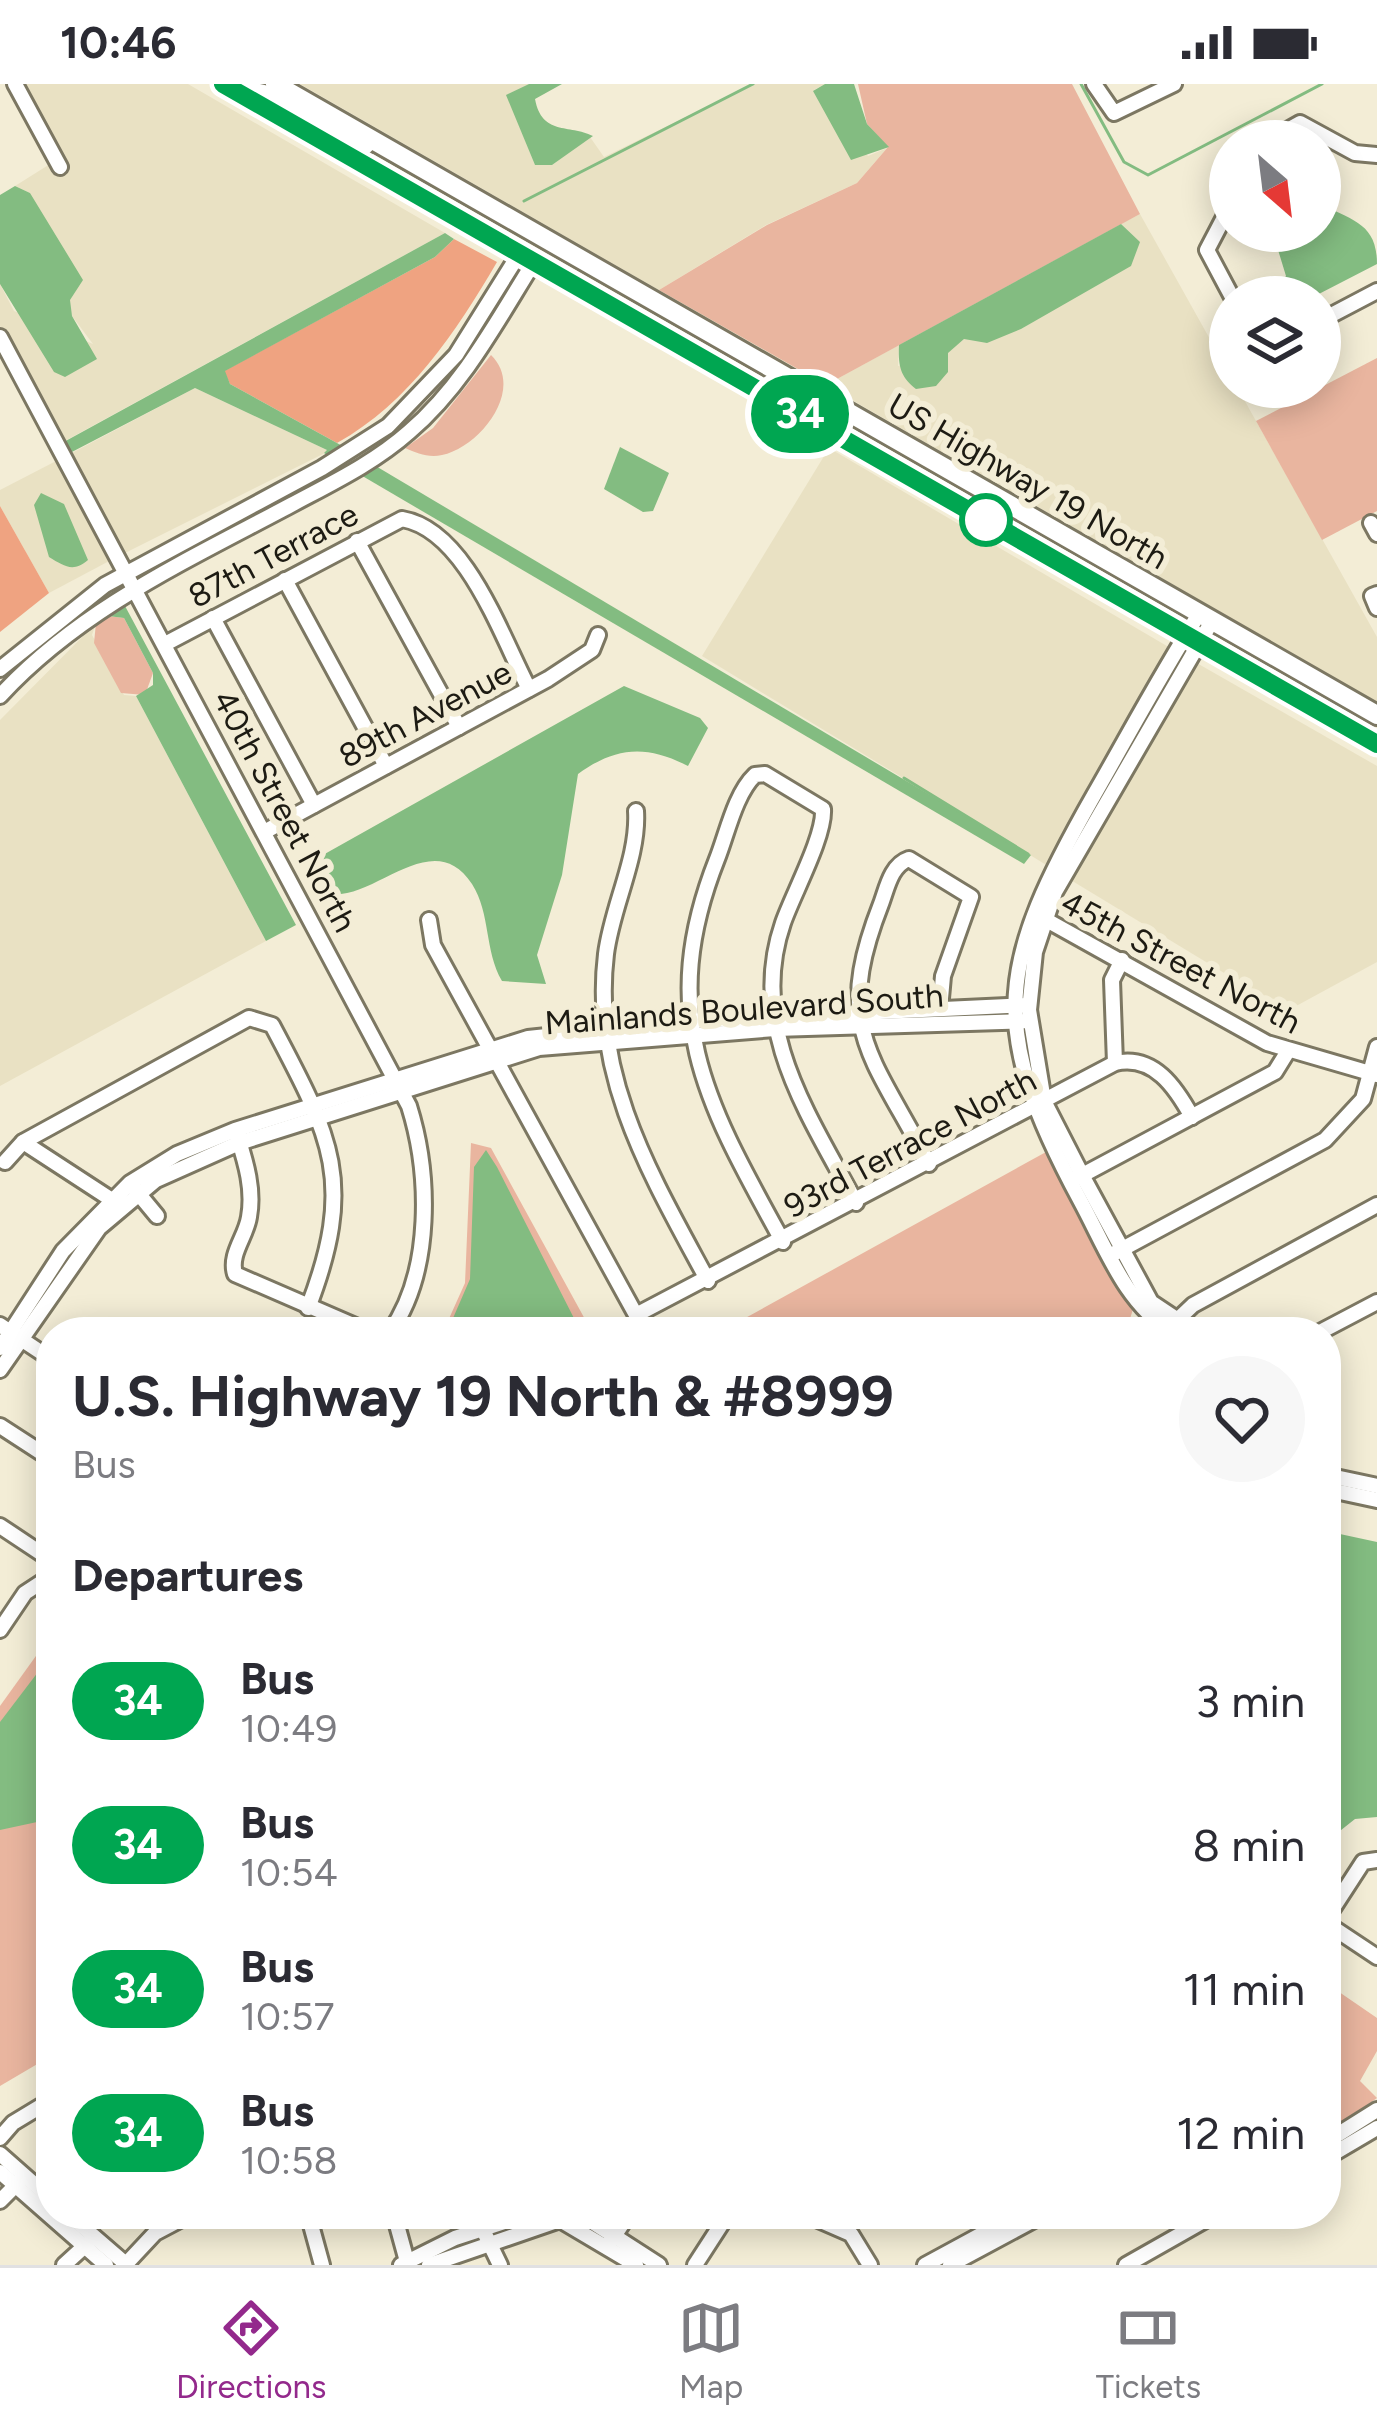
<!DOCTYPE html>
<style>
:root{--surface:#fff;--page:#f7f7f7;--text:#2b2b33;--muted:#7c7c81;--line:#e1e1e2;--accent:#93298c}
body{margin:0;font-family:Figtree,sans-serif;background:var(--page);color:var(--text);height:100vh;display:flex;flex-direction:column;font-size:45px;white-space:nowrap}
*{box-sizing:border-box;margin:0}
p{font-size:39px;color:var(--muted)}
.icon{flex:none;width:66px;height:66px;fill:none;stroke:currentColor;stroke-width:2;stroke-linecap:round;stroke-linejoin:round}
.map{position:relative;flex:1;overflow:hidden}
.details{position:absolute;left:36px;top:1233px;width:1305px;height:912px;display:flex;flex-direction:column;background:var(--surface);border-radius:48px;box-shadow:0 6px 30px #0003}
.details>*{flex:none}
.badge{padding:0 24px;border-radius:39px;font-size:42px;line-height:78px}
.needle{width:78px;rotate:152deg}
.fabs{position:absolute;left:1209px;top:36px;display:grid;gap:24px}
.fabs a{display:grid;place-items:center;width:132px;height:132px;border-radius:50%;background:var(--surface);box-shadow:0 6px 30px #0003;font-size:60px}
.map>.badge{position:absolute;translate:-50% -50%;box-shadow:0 0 0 6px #fff}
h2{padding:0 36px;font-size:45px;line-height:108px}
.round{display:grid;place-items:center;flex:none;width:126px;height:126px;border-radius:63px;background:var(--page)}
.summary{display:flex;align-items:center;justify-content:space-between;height:204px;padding:0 36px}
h1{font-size:57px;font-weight:700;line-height:90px}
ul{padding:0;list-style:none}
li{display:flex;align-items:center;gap:36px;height:144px;padding:0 36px}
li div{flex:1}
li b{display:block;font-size:45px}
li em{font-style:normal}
li .badge{min-width:132px;font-weight:700;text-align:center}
.status{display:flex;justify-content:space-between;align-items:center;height:84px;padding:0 60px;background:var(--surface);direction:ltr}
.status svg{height:33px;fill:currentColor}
.tab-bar{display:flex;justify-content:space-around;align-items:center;height:168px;border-top:3px solid var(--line);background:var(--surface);font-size:33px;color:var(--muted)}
.tab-bar a{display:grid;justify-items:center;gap:6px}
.tab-bar .current{color:var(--accent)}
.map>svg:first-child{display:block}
.built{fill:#e9e1c3}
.green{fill:#e9b59f}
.forest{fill:#efa381}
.water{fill:#83bc81}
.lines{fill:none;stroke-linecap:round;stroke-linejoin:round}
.stream{stroke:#83bc81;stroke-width:3}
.minor-casing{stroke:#7c7762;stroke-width:20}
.highway-casing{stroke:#7c7762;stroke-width:24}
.minor{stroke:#fff;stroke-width:14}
.highway{stroke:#fff;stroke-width:18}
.line-casing{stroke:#fff;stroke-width:27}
.line{stroke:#00a651;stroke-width:18}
.stop-dot{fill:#fff;stroke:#00a651;stroke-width:6}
.labels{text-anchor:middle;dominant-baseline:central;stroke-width:12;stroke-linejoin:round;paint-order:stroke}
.street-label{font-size:33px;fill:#1d1b13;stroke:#f3edd6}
</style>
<div class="status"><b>10:46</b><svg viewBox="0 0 49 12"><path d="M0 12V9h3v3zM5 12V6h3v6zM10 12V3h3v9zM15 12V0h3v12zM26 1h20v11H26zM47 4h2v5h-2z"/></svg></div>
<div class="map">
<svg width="1377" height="2181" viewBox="0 0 1377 2181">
<rect width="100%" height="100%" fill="#f3edd6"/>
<g class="built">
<polygon points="7,0 59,90 67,85 21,0 188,0 445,149 63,358 0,242 0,200 14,227 93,260 72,232 30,109 15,102 50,80"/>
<polygon points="300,0 529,0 507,11 535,81 552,81 590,53 604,73 753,0 825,0 814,6 868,72 887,64 857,99 766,141 659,206"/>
<polygon points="1140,130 1230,291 1230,303 1237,303 1377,553 1377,618 826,301 899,261 898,282 947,269 964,255 1021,245 1054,225 1129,150 1121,140"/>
<polygon points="195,304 329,367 121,471 68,371"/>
<polygon points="829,364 1172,565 1048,782 702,572"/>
<polygon points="60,375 113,475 49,509 0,422 0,406"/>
<polygon points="96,539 92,551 124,611 136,612 266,857 0,1002 0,636"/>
<polygon points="1195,578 1377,682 1377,878 1287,927 1069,795"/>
</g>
<g class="green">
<polygon points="858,0 1072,0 1140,130 826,301 659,206 767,141 857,99 888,63 867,40"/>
<path d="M491 271C526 305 480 363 442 371 428 374 417 369 405 364L433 344Z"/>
<polygon points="1377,274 1377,427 1322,456 1256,337"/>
<polygon points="108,532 124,534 153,589 145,611 121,609 94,559 96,539"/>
<polygon points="471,1059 491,1064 592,1248 443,1248 465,1199"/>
<polygon points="1046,1068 1133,1225 1126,1248 720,1248"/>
<polygon points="51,1551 51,1972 0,2002 0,1622"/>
<polygon points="1326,1899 1377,1934 1377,1967 1360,1997 1377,2014 1326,2050"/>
</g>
<g class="forest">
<path d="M454 155 497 178C456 248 409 319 337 359L230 300 224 287 435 173Z"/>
<polygon points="0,422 49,509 0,548"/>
</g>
<g class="water">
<path d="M529 0H562L535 15C542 52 569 40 593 52L552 81H535L506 11Z"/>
<polygon points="825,0 854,0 867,40 889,63 851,76 813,7"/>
<polygon points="15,102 30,109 83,196 70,216 72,232 97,275 65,293 54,288 0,200 0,111"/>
<path d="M1320 119C1351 137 1377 138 1377 180L1313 213H1292L1280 200 1286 192 1275 156 1280 147H1320Z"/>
<path d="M1121 140 1140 158 1131 182 1021 245 987 259 964 255 948 269V288L936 302 916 305C900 293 898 281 899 261Z"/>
<polygon points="445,149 454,155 435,173 225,287 230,300 346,364 330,373 324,369 327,366 195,304 68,370 62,359"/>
<polygon points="620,363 669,389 653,427 643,428 604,405"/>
<polygon points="374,381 1031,771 1024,780 359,390"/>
<path d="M41 409 64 420 88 476C73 489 64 482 49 473L34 421Z"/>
<polygon points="125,522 296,841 266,857 136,612 153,601 153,589 124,534 108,532"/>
<path d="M624 602 700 634 708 644 688 682C646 660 615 663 578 690L562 791 537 871 546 900 502 897C484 866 491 830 472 800 433 740 375 817 329 810L314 776Z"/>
<polygon points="486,1066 497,1083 581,1248 447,1248 470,1195 474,1083"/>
<polygon points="1326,1447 1377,1458 1377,1733 1355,1735 1326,1758"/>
<polygon points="51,1571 51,1735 0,1746 0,1638"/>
</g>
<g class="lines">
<g class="stream">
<polyline points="1081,0 1124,78 1148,91 1322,0"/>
<polyline points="524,117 753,0"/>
<polyline points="904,694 1028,770"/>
</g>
<defs>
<g id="minor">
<polyline points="15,0 60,83"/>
<polyline points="1094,0 1114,29 1174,0"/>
<polyline points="1268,57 1300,39 1355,69 1377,71"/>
<polyline points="1230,122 1207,166 1232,213"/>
<polyline points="1320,237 1377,207"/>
<path d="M0 253 409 1022C430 1089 433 1187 390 1248"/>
<polyline points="1371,439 1377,450"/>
<polyline points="357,457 459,643"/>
<polyline points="285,496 386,682"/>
<polyline points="1377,510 1372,512 1377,524"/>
<polyline points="213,534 314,721"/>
<path d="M165 560 402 435C466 446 501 552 529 605"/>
<polyline points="0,585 105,501 322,384 388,342 456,271 519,170"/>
<path d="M0 612C80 525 188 476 291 421 332 399 374 379 409 348 463 302 497 237 534 178"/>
<path d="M636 727C639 773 612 822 606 870 591 993 652 1093 708 1197"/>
<polyline points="266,747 548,595 592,566 598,551"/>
<polyline points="1041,833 1267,959 1377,991"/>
<path d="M429 836 433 861 636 1231 1115 979C1154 970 1176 1004 1192 1033"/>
<polyline points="1115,979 1112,896 1122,876"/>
<path d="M238 1054C246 1079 254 1106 249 1133 246 1153 229 1170 235 1190L369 1248"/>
<polyline points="23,1058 112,1116"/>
<path d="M5 1078 23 1058 249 934 272 941C332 1054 356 1099 308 1224"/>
<path d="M929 1080C872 970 832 945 881 820 887 804 891 781 909 775L971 813 943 892 940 925"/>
<polyline points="1075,1095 1275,988 1288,967"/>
<polyline points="133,1103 157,1132"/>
<path d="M783 1158C707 1020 655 932 717 775 727 750 735 710 755 691L765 690 823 725C825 752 793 810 783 839 747 943 809 1031 856 1119"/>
<polyline points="1115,1169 1325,1056 1363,1015 1377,963"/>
<polyline points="1173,1240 1193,1221 1377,1121"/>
<polyline points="0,1241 51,1275"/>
<path d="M1172 1248C1125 1219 1106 1164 1080 1116 986 941 998 880 1094 711 1129 650 1162 588 1199 530"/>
<polyline points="1196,1248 1151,1218 1082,1091 1044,1017 1029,926 1035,868 1055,808 1212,537"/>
<polyline points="1320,1248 1377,1218"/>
<polyline points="0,1264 63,1167 130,1099 177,1070 235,1046 528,954 689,937 1029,921"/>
<polyline points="0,1286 99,1144 156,1096 239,1059 539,964 775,945 1030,937"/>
<polyline points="0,1342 51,1375"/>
<polyline points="1326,1391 1377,1402"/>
<polyline points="1326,1405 1377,1416"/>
<polyline points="0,1442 51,1476"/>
<polyline points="0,1546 25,1509 51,1492"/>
<polyline points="1326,1835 1363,1778 1377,1776"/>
<polyline points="1326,1839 1377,1873"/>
<polyline points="0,2054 13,2039 51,2016"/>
<polyline points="1326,2058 1377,2026"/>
<polyline points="0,2070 51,2115"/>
<polyline points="1326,2074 1377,2044"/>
<polyline points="0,2088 106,2181"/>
<polyline points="0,2117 22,2095"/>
<polyline points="68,2130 127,2181"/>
<polyline points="308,2130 322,2181"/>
<polyline points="394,2130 408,2181"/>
<polyline points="580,2130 659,2181"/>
<polyline points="805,2130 851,2150 870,2181"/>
<polyline points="485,2150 500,2181"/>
<polyline points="610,2158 629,2130"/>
<polyline points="126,2180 155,2149 191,2130"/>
<polyline points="64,2181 87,2160"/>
<polyline points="401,2181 455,2154 529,2130"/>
<polyline points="429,2181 560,2136 636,2181"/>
<polyline points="695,2181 728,2130"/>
<polyline points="925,2181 1019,2130"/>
<polyline points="950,2181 1045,2130"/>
<polyline points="1126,2181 1216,2130"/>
</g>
<g id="highway">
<polyline points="223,0 1377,660"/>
<polyline points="275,0 1377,631"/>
<path d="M244 8C286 5 324 52 365 61"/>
</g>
</defs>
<use href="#minor" class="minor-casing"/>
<use href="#highway" class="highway-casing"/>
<use href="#minor" class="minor"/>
<use href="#highway" class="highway"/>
</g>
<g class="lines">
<defs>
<polyline id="line" points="223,0 1377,660"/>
</defs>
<use href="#line" class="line-casing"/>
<use href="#line" class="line"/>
</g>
<circle class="stop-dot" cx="986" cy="436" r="24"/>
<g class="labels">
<g class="street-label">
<text transform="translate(1028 397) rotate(30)">US Highway 19 North</text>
<text transform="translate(273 471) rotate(-28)">87th Terrace</text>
<text transform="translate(425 630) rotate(-28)">89th Avenue</text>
<text transform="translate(285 727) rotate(62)">40th Street North</text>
<text transform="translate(1181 878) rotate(28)">45th Street North</text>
<text transform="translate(744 925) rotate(-4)">Mainlands Boulevard South</text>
<text transform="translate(910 1059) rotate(-28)">93rd Terrace North</text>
</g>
</g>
</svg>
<div class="fabs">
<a><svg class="needle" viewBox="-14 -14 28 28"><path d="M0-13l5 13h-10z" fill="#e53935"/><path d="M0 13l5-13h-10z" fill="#7c7c81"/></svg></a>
<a><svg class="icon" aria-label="layers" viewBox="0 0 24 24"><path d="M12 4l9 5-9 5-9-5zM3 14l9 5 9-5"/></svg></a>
</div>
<b class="badge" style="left:800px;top:330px;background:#00a651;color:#fff">34</b>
<section class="details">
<div class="summary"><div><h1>U.S. Highway 19 North &amp; #8999</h1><p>Bus</p></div><a class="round"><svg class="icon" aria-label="heart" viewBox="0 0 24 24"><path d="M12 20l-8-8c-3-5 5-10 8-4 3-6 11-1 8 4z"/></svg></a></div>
<h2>Departures</h2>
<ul>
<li><span class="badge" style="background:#00a651;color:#fff">34</span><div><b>Bus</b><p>10:49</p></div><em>3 min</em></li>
<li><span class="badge" style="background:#00a651;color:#fff">34</span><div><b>Bus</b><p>10:54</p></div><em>8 min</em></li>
<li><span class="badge" style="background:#00a651;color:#fff">34</span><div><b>Bus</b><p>10:57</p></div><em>11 min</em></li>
<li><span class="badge" style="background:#00a651;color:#fff">34</span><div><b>Bus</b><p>10:58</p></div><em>12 min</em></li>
</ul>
</section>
</div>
<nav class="tab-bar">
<a class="current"><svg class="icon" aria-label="directions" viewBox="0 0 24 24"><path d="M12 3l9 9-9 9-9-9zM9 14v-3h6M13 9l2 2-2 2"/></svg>Directions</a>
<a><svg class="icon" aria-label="map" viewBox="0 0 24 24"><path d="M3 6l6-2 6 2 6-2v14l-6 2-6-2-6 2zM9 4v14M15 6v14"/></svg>Map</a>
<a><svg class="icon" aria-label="tickets" viewBox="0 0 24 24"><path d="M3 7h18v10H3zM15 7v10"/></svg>Tickets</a>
</nav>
